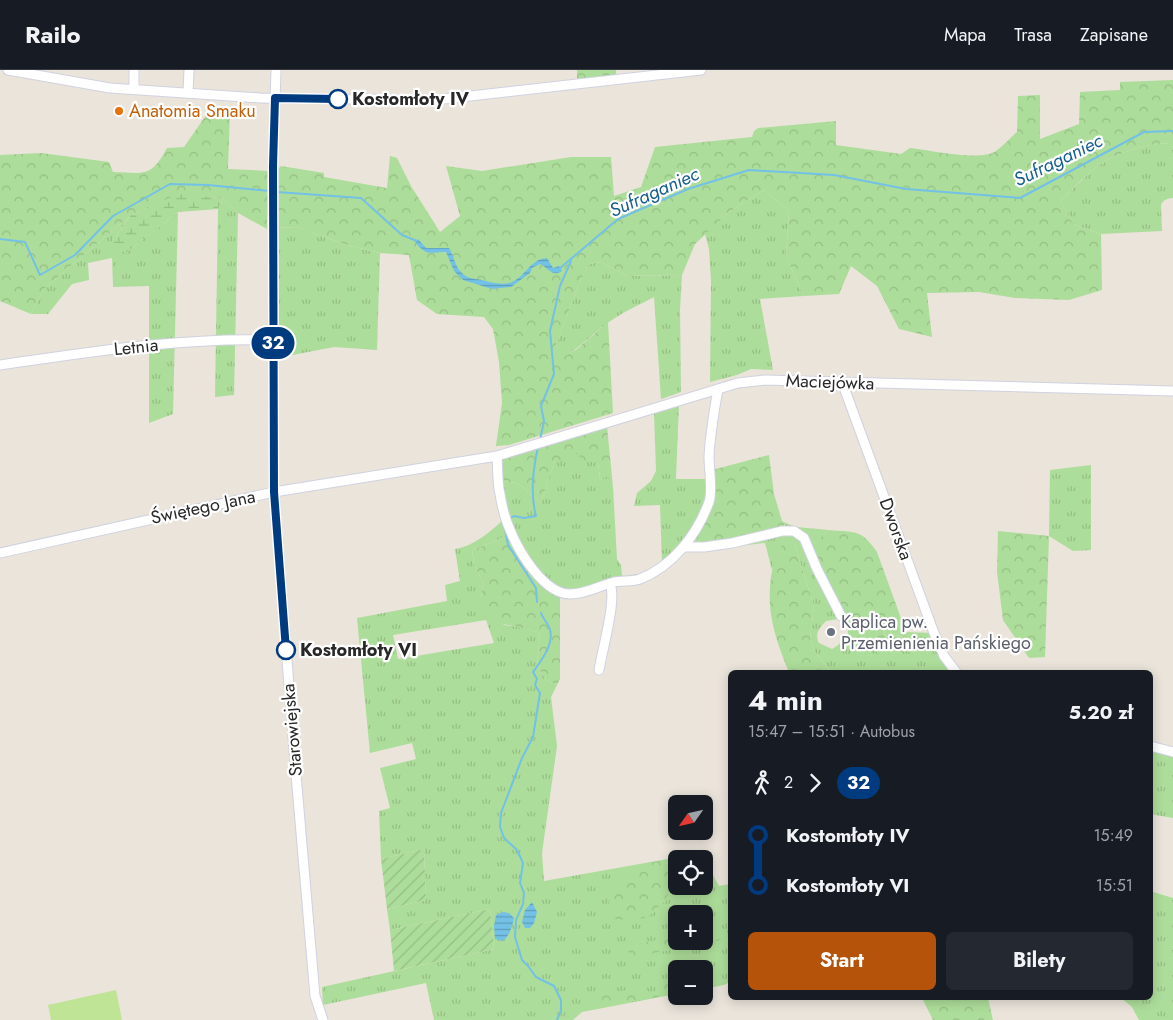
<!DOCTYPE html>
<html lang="pl">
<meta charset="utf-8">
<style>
:root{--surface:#171b24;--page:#242831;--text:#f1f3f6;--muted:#9ea1a6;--line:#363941;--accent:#b45309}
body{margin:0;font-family:Jost,sans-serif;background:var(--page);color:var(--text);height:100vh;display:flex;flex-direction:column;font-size:19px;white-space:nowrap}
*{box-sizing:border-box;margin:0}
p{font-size:16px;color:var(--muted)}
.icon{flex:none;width:28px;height:28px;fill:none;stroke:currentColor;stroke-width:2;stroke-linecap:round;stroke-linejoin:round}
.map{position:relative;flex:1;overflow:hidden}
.details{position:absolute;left:728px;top:600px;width:425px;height:330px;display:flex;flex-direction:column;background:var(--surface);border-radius:8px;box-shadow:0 2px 12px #0003}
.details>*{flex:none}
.badge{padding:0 10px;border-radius:16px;font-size:18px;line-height:32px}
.needle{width:32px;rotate:236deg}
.tools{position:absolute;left:668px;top:725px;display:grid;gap:10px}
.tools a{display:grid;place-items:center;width:45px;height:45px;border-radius:8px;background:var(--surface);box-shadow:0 2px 12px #0003;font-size:25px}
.map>.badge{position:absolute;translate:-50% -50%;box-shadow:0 0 0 2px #fff}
.legs{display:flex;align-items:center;gap:8px;height:55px;padding:0 20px;font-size:16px}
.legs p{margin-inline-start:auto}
.head{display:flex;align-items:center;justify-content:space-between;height:85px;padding:0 20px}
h1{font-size:28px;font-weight:700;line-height:38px}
.primary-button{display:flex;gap:10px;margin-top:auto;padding:10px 20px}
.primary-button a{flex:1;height:58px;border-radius:8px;background:var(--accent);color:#fff;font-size:20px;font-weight:700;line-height:58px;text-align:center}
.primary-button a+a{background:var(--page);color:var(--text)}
ul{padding:0 20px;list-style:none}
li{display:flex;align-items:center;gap:18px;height:50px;font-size:19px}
li i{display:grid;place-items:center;width:8px;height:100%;margin:0 6px;background:currentColor}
li i::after{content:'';width:12px;height:12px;margin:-6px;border:4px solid;border-radius:50%;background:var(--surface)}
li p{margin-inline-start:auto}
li:first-child i{background:linear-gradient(#0000 50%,currentColor 0)}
li:last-child i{background:linear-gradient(currentColor 50%,#0000 0)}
header{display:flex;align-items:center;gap:30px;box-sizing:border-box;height:70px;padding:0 25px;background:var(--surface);border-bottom:1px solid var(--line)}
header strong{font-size:24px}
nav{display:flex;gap:28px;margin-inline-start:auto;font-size:18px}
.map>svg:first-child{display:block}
.grass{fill:url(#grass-tufts);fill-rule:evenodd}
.forest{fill:url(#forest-crowns)}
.wetland{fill:url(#wetland-marsh)}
.garden{fill:url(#garden-furrows)}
.pitch{fill:#bfe496}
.water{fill:url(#water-rules)}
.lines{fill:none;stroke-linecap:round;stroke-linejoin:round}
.stream{stroke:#73c1e6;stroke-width:2}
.street-casing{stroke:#d0d2e0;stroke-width:11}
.street{stroke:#fff;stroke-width:9}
.line-1-casing{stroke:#fff;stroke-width:11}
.line-1{stroke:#003b80;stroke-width:8}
.stop-1-dot{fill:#fff;stroke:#003b80;stroke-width:2.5}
.food-dot{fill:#e8710a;stroke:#fff;stroke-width:2}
.worship-dot{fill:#6b7280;stroke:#fff;stroke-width:2}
.labels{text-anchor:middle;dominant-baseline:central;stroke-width:4.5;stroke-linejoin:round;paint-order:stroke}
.stop-label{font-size:18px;font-weight:bold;fill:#282828;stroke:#fff;text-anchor:start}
.food-label{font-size:18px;fill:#c56008;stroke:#fff;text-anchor:start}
.street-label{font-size:18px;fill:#282828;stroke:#fff}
.worship-label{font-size:18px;fill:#5b616d;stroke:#fff;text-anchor:start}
.water-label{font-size:19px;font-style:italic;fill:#155f8f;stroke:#fff}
</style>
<header>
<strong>Railo</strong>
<nav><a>Mapa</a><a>Trasa</a><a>Zapisane</a></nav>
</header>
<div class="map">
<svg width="1173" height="950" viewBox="0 0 1173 950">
<defs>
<pattern id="grass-tufts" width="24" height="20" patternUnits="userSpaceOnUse" patternTransform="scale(1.25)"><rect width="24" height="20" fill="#addd9a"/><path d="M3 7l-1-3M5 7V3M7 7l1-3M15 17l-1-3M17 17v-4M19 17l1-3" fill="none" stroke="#95be85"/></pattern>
<pattern id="forest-crowns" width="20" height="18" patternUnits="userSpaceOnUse" patternTransform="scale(1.25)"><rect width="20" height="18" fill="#addd9a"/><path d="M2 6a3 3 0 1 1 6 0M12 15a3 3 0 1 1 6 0" fill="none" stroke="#95be85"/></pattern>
<pattern id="wetland-marsh" width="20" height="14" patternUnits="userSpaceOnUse" patternTransform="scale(1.25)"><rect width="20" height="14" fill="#addd9a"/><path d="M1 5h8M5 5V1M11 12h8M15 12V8" fill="none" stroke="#95be85"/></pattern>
<pattern id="garden-furrows" width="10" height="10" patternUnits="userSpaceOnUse" patternTransform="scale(1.25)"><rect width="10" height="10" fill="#addd9a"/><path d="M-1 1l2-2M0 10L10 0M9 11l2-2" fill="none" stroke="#95be85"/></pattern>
<pattern id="water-rules" width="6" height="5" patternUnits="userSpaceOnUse" patternTransform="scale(1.25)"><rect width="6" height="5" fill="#73c1e6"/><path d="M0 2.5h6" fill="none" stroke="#5e9dba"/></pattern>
</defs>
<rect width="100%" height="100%" fill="#eae4db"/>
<g class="grass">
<path d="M1173 73V128C1168 128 1163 130 1161 135L1162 161 1101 164 1073 154 1061 131C1070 122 1079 112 1089 103 1110 84 1145 73 1173 73Z"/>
<polygon points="764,120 789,141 786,187 804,226 760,229 773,300 751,299 737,305 710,312 711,210 709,179 705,164 729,142"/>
<polygon points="223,128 238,143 234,325 215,327 218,139"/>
<polygon points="178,142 173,344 149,353 149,216 113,217 112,188 88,193 89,210 72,214 48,244 31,244 44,219 131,145 113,170 126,183"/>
<polygon points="296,157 347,175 380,183 377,280 334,277 277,288 277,158"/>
<path d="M601 192 627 206 682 205 680 240 681 322 661 329 654 227C639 235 623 242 609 252 593 263 581 277 564 287L556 275 579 214 589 194Z"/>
<polygon points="679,334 676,409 706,409 709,419 702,441 684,472 662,494 660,435 634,436 637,423 651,411 656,401 654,342"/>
<polygon points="578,381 598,392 600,409 608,405 613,417 617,489 621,495 622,505 624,506 637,504 637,507 569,521 555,516 541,505 528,490 512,459 502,423 502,411 517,413 541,432 555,390"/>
<polygon points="1091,395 1091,480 1073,481 1049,466 1050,400"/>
<path d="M504 449 503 466 500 469 472 480 474 494 483 513 481 529 504 555 524 558 540 563 537 596 546 610 557 615 551 627 557 676 542 783 544 811 696 784 676 789V816H704V796L707 794 719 816 730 814V912L724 915 704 919V899H676V924L582 942 573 950H434L426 913 323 935 322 917 494 879 490 839 390 860 387 839 426 830 424 779 381 789 379 741 390 738 380 698 416 689 412 673 370 683 357 548 447 531 445 515 460 511 455 479C474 476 490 462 504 449ZM486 550 494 573 398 589 393 565ZM676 844H704V871H676Z"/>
<path d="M786 453 796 457 829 460 824 464 818 497 838 528 893 586 883 558 903 568 906 562 931 563 953 602H831L814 581 810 569 814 536 794 473 783 472 772 500 765 473 721 478 784 457ZM841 547 848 560V566H843C842 572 838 576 832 579L819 573C814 564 820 557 826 551L838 549Z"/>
<polygon points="1150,677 1173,682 1173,748 1150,744"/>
<polygon points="1150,821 1173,828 1173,950 1139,950 1132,937 1121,928 1150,928"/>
</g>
<g class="forest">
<polygon points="577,0 616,0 616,5 577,10"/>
<path d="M1173 10V73C1145 73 1110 84 1089 103 1079 111 1070 122 1061 131L1073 154 1101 164 1102 220 1069 230 1015 228 979 222 927 223 932 267 899 259 877 216 851 196 839 224 804 226 786 187 789 141 764 120 729 142 695 174 682 205 627 206 601 192 589 194 579 214 556 275 565 286 577 279 608 252 613 343 509 375 496 376 502 333 499 292 493 259 484 247 437 244 417 230 409 185 380 183 347 175 296 157 277 158 278 99 281 96 324 103V107L387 118 390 86 397 88 411 116 440 162 460 146 446 96 482 101 571 87H611L614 126 641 117 655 77 752 67 754 61 758 58 836 51V75L901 84 910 78C930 80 980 92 996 81 1003 76 1010 68 1017 62L1018 26 1040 25V69L1079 54 1080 22 1120 20V12Z"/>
<path d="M209 41H230L228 99 269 101 267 159 238 143 223 128 178 125 131 145 44 219 31 244 0 231V85L41 83 109 92 113 102C144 103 151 108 167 78L184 77Z"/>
<polygon points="607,356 613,417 608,406 600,409 598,392 581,392 578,382 566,390 555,390 541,432 517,413 502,411 500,389"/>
<polygon points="769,385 774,424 782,451 786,453 779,461 698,475 694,472 694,468 708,438 712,400"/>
<path d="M503 455 506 457 509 466 560 525V609L557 615 546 610 537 596 540 563C522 557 504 555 486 550L481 529 483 513 474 494 472 480 500 469 503 465Z"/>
<path d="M829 460C856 463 860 458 877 482L906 562 904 568 883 559 893 586 888 591 859 568 838 528 818 497 812 479 824 464Z"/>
<polygon points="998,461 1049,466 1045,587 1029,588 1003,550 997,502"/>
<path d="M783 471 794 473 814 536 810 569 814 581 831 602H789C775 568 765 539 772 501 774 491 780 481 783 471Z"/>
<path d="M696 784 703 787 707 794 704 797V789H676V805L673 806 661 820 668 824 666 832C658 834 656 840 650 845 641 851 626 849 616 850L609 833 612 818 629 811 631 796Z"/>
<polygon points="730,860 730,868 635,887 627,881 627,876 676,866 676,871 704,871 704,861"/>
<polygon points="666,914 676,914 676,924 606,936 598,932 601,922 637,920 643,928 655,925"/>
<polygon points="922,928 988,928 993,950 933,950"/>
</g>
<polygon class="wetland" points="178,124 223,128 218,139 178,142 126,183 115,178 113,170 131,145"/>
<g class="garden">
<polygon points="424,779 426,830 387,839 381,789"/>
<polygon points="490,839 494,879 394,901 390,860"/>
</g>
<polygon class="pitch" points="116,920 122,950 51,950 48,935"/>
<g class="water">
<path d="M418 169 426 178H449C454 185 454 195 461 202 466 208 474 209 482 210 490 212 500 215 509 213 525 209 529 189 547 188L553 198 559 196 562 201C552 208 548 197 540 194L532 198 530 203 511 217 492 219 463 210 454 201 446 182C430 182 427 187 415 172Z"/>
<polygon points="532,832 537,842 534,853 530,858 525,858 522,852 525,840"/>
<path d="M503 842 509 843 514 848C512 857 510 865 503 871L495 869 494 856 496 845Z"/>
</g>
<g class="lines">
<g class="stream">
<polyline points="277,122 361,128 402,165 417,171"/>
<polyline points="0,169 25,172 40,205 75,185 113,146 170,114 208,115 270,121"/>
<polyline points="559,199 618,149 688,119 749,100 834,105 906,119 1020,128 1144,62 1173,61"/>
<polyline points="540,370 544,351 541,336 554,304 550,261 560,216 571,191"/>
<path d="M509 449 514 446 524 448 536 446C530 424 533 399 538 377"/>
<polyline points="505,458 508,475 536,518 537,532"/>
<path d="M541 543C543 549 547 552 549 557 556 572 541 591 533 602L537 609 535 615 540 623 533 667 522 688 501 743 500 757 504 768 517 780 523 793 520 813 524 823 523 834 516 850 515 867 522 890 528 896 536 907 554 916 561 930V940L557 950"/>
</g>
<defs>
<g id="street">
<polyline points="8,0 110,18 260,28 435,30 701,0"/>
<polyline points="134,0 134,19"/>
<polyline points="276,0 273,96 274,422 295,693 315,926 323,950"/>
<polyline points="188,23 189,0"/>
<path d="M0 295C90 282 182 267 273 270"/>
<polyline points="842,312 934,563 944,586 956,602"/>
<path d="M497 386C498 398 497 412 500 424 502 436 505 449 510 460 519 482 544 524 570 524 586 524 599 516 614 512 622 510 632 512 640 509 673 496 697 465 709 432 713 420 709 400 709 387 710 364 714 342 718 319"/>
<polyline points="684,477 704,477 732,473 782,461 794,461 804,468 817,499 841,546"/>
<polyline points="0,483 274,422 497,386 738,313 765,310 1173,321"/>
<path d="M599 600C602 581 617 530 610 514"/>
<polyline points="1150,676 1173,682"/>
</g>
</defs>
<use href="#street" class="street-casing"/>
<use href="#street" class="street"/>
</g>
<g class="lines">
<defs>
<polyline id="line-1" points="286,580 274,422 273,96 275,28 338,29"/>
</defs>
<use href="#line-1" class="line-1-casing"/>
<use href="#line-1" class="line-1"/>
</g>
<g class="stop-1-dot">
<circle cx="338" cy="29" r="9"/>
<circle cx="286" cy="580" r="9"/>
</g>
<circle class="food-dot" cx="119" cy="41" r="5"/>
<circle class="worship-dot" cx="831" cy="562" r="5"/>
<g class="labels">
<g class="stop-label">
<text x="352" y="29">Kostomłoty IV</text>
<text x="300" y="580">Kostomłoty VI</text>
</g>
<g class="food-label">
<text x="129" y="41">Anatomia Smaku</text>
</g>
<g class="street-label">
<text transform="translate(136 277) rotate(-6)">Letnia</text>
<text transform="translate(830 312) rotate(2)">Maciejówka</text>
<text transform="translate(203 437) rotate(-12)">Świętego Jana</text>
<text transform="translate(896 459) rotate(70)">Dworska</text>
<text transform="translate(292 660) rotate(-95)">Starowiejska</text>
</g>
<g class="worship-label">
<text x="841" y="552">Kaplica pw.<tspan x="841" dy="21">Przemienienia Pańskiego</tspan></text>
</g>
<g class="water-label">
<text transform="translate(1058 90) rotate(-26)">Sufraganiec</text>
<text transform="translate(654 122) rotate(-24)">Sufraganiec</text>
</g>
</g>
</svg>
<div class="tools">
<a><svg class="needle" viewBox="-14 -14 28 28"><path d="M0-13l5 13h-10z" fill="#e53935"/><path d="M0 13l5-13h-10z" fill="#9ea1a6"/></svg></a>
<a><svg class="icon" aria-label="locate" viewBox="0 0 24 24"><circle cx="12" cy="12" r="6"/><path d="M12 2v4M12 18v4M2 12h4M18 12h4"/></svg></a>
<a>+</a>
<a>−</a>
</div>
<b class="badge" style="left:273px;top:273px;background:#003b80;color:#fff">32</b>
<section class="details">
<div class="head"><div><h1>4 min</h1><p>15:47 – 15:51 · Autobus</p></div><b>5.20 zł</b></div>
<div class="legs"><svg class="icon" aria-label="walk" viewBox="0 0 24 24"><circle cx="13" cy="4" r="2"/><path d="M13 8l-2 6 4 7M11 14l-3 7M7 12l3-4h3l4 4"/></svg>2<svg class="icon" aria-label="forward" viewBox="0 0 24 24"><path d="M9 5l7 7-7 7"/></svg><b class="badge" style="background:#003b80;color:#fff">32</b></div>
<ul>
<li><i style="color:#003b80"></i><b>Kostomłoty IV</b><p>15:49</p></li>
<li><i style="color:#003b80"></i><b>Kostomłoty VI</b><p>15:51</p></li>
</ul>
<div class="primary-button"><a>Start</a><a>Bilety</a></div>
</section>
</div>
